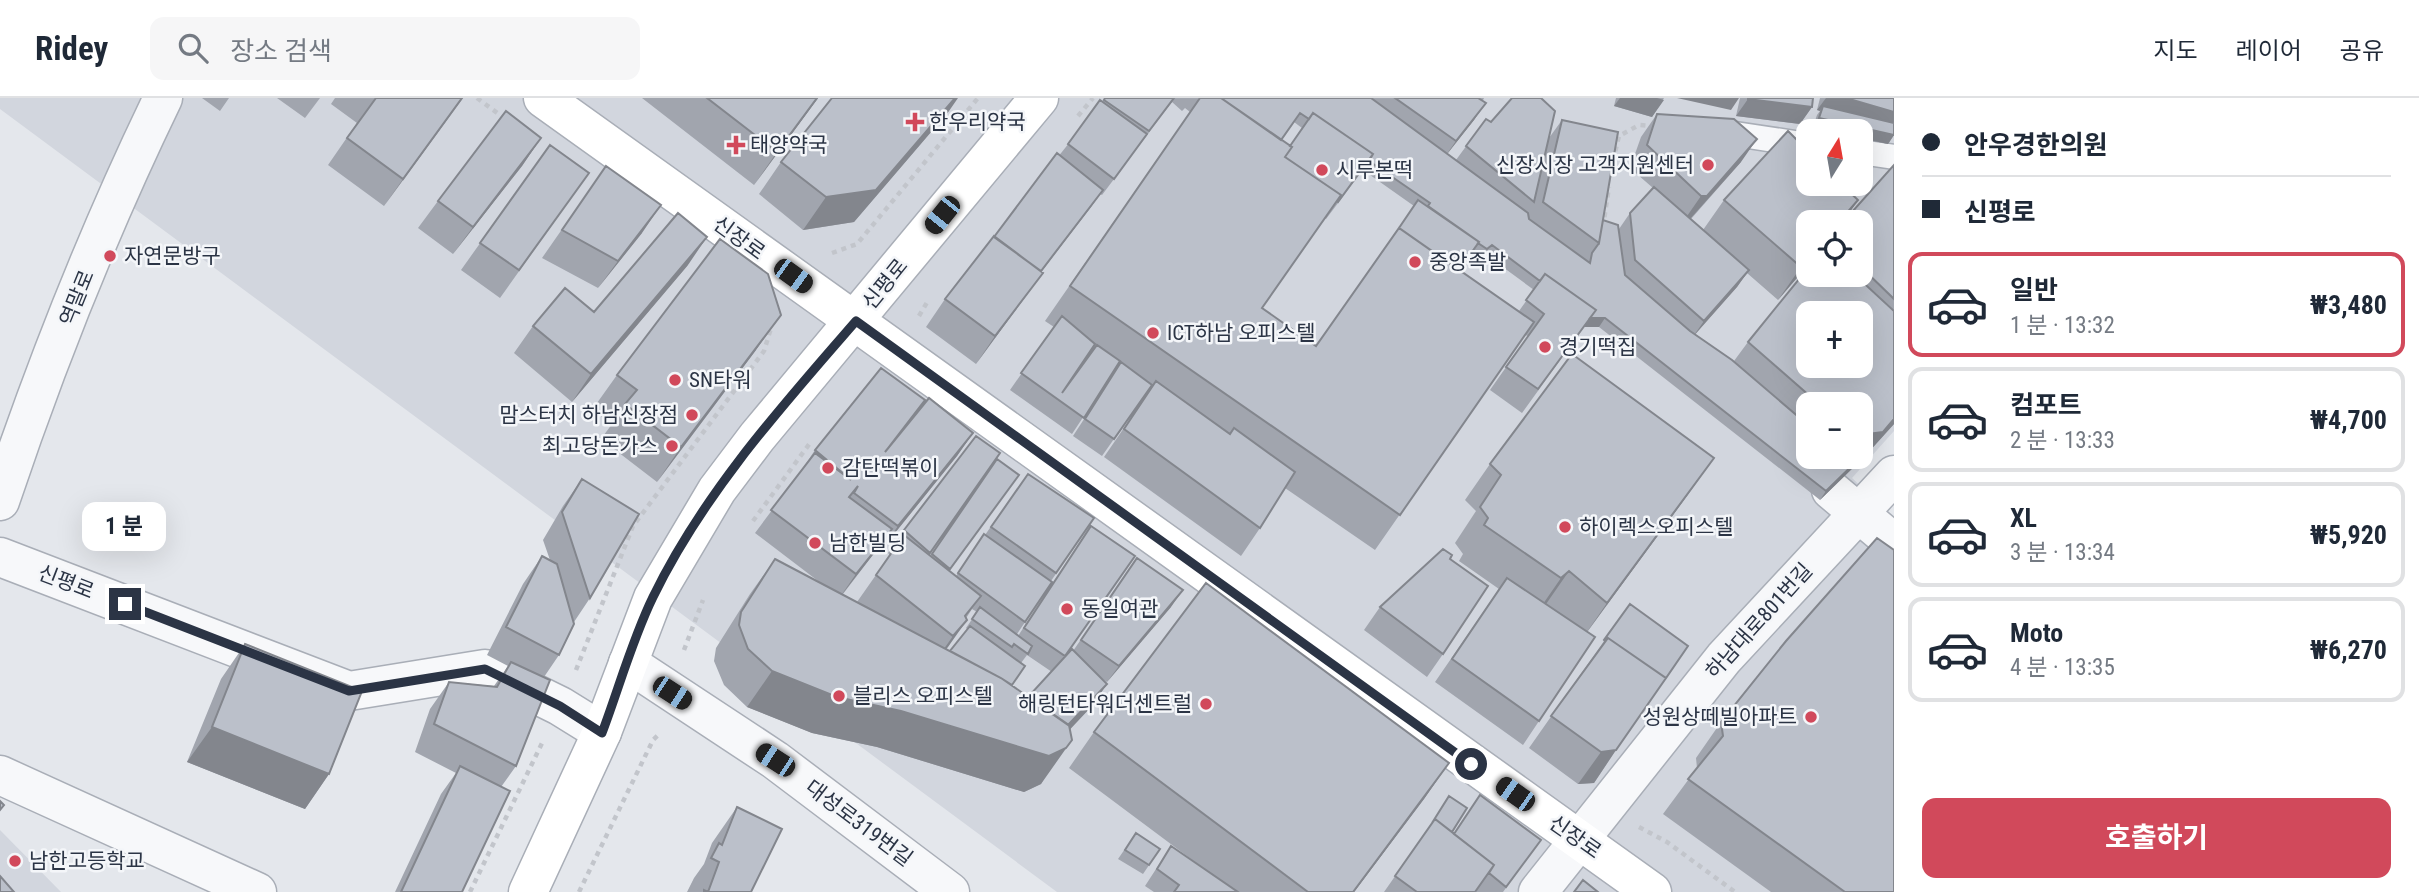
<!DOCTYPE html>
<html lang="ko">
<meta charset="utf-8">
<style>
body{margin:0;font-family:"Roboto Condensed","Noto Sans KR",sans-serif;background:#f6f6f7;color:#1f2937;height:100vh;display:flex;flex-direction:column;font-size:26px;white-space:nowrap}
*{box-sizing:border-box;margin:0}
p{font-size:23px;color:#747a83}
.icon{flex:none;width:38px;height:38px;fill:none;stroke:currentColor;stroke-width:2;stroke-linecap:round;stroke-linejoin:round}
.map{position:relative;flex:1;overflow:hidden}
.side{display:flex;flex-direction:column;background:#fff;width:525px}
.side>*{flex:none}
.top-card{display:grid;align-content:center;height:154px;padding:0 28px;background:#fff}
.needle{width:46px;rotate:11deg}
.controls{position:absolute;left:1796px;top:21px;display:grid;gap:14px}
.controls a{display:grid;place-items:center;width:77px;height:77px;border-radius:14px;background:#fff;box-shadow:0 7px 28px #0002;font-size:35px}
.end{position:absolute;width:32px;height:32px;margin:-16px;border:9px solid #2b3445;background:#fff;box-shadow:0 0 0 4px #fff}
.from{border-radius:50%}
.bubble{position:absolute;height:49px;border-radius:14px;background:#fff;box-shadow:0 7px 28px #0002;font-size:23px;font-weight:700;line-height:49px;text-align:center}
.car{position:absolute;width:21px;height:42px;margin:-21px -10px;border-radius:9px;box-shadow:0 0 5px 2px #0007;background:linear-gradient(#222 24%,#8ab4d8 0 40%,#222 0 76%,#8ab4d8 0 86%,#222 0)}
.top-card b{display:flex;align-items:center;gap:24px;height:66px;font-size:26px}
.top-card b+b{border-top:2px solid #e0e1e3}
.top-card i{width:18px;height:18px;background:#1f2937}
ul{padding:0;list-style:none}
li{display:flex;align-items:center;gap:21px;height:105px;margin:0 14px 10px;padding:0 14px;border:4px solid #e0e1e3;border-radius:14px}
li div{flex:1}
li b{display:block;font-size:26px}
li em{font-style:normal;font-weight:700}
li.current{border-color:#d1495b}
li>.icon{width:63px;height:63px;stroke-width:1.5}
.button{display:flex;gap:14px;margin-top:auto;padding:14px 28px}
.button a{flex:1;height:80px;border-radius:14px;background:#d1495b;color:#fff;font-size:28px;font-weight:700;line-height:80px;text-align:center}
header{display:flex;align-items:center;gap:42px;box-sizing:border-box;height:98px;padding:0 35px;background:#fff;border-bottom:2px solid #e0e1e3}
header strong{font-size:33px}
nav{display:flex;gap:38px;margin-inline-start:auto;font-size:24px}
.search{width:490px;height:63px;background:#f6f6f7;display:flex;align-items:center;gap:18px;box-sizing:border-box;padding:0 24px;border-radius:14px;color:#747a83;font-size:26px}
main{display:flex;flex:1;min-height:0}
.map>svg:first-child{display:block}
.built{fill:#d2d6de;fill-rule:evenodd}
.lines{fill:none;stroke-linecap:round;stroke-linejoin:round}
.lane-casing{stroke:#a9aeb7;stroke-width:27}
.street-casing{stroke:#a9aeb7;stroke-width:41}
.secondary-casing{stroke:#a9aeb7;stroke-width:41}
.path{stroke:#c2c5cb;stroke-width:4.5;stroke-dasharray:5 5;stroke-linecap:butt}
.lane{stroke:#f7f8fa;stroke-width:24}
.street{stroke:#f7f8fa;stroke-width:38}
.secondary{stroke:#fff;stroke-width:38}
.wall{fill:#a1a5ae;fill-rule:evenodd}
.shaded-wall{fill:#83868d}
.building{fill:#bbc0ca;stroke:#83868d;stroke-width:2;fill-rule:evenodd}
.route{stroke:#2b3445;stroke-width:9}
.poi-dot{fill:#d1495b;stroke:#f4f6f9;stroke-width:2.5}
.labels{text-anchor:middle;stroke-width:5;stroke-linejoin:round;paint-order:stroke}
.poi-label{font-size:21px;fill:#2b3445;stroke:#f4f6f9;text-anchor:start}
.street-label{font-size:21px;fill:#2b3445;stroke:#f4f6f9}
</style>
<header>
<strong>Ridey</strong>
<div class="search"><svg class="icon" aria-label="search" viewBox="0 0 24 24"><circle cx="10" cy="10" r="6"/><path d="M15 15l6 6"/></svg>장소 검색</div>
<nav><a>지도</a><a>레이어</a><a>공유</a></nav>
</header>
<main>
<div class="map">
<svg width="1894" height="794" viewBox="0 0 1894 794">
<rect width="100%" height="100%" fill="#e4e7ec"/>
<path class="built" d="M0 0H1894V333L1852 380 1894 419V794H1057L0 11ZM1808 33H1860V86H1808ZM1808 124H1860V177H1808ZM1808 215H1860V268H1808ZM1808 306H1860V359H1808Z
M0 732 61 794H0Z"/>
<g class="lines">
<defs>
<path id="lane" d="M1722 34 1808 47
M1860 54 1894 59"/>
<path id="street" d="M1831 392 1894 445
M0 403C46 266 100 130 163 0
M0 459 349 593 485 571 560 608 602 634
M628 565 775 662 950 794
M0 677 257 794
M1538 794 1724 560 1894 377"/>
<path id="secondary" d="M543 0 1652 794
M528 794 602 634 653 500 717 392 757 339 1039 0"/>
</defs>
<use href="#lane" class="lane-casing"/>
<use href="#street" class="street-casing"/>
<use href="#secondary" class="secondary-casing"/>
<path class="path" d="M477 0 504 20
M1078 18 1093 0
M1613 63 1619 38 1639 27 1652 28
M1603 129 1609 89
M832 155 857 146 978 0
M919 218 929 201
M753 423 810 345
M684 552 703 502
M576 572 633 428 764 253 772 227
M1639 729 1667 744 1735 794
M470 794 543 643
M579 794 653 642 660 635"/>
<use href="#lane" class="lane"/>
<use href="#street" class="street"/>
<use href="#secondary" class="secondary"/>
</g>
<path class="wall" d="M202 0H229L220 13Z
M277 0H320L305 20Z
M335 0H463L384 108 328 67 357 25 331 6Z
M642 0H818L754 87Z
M1105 0H1484L1474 22 1447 56 1456 62 1486 21 1491 24 1549 40 1562 22 1603 122 1619 131 1630 115 1653 90 1630 70 1641 39 1657 16 1741 64 1691 121 1703 132 1724 102H1858L1843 124H1808V167L1778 202 1747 175 1737 189 1695 236 1734 263 1748 244 1808 177H1860V124L1894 67V326L1866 357H1864L1860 363 1820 402 1599 229H1584L1522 315 1490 292 1528 238 1525 237 1375 452 1285 390 1260 430 1241 458 1104 359 1148 295 1147 294 1102 358 1073 338 1116 272 1115 271 1072 336 1010 292 1054 229 1045 223 1190 14 1185 10 1182 13 1172 4 1102 97 1100 96 1041 174 1023 202 976 266 926 229 945 201 994 139ZM1294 24 1302 30 1290 48 1281 42ZM1363 72 1414 108 1316 248 1262 210 1325 120 1326 121ZM1472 154 1481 160 1485 156 1534 192 1519 213 1459 172ZM1090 254 1091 255 1062 295ZM1808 306H1860V359H1808Z
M1616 0H1664L1652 19 1614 8Z
M1740 0H1813L1812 9 1800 26 1736 18Z
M1820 0H1894V37L1888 46 1860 40V33L1813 29 1817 17 1820 13 1817 12Z
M949 13 854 124 803 132 759 96 781 64Z
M541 40 522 68 453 156 418 130 438 103Z
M550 47 589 75 500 200 461 172Z
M606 68 642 135 598 190 542 160Z
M688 167 572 304 514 255 533 228 594 214Z
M756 252 657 384 601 341 612 326 592 312 617 277Z
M925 302 910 323 973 335 957 358 882 451 879 449 843 496 857 504 890 457 888 455 904 432 1000 355 929 456 930 458 997 361 1019 377 949 473 956 478 984 436 985 437 1028 376 1094 420 1051 483 1052 484 1017 536 1018 538 1091 428 1135 458 1061 564 1073 553 1137 460 1171 509 1107 584 1100 579 1107 586 1091 609 1070 631 1041 686 1024 694 877 649 812 635 747 609 724 587 714 563 716 550 750 496 775 461 822 486 755 435 799 376 815 352ZM972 511 977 514 966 530 968 532 950 553 946 551ZM1008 555 1021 565 1027 557 1052 574 1028 599 1012 587Z
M1490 366 1689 395 1587 534 1539 623 1523 647 1435 584 1499 491 1459 463 1463 456 1455 445 1476 413 1465 402Z
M582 381 590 500 574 524 559 557 544 579 516 668 501 689 462 794H395L441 696 456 675 415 654 430 611 449 584 494 588 508 568 487 557 523 486 542 458 550 462 543 442 563 408Z
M1630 506 1616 652 1594 685 1578 686 1529 650Z
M1380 509 1443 556 1427 579 1364 532Z
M245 546 329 676 305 711 187 664 221 581Z
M1721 624 1894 794H1771L1663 716 1697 670 1696 660Z
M1094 634 1449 665 1424 701 1354 794H1154L1145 788 1171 748 1211 776 1069 670Z
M737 709 751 794H687L694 780 704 766 712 745Z
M1426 734H1452L1453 736 1541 742 1503 794H1384Z
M1136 735 1160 751 1143 776 1118 761Z"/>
<path class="shaded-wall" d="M463 0 452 15 384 108 403 81Z
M817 0H818L754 87 777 54Z
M955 0H958L949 13 854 124 803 132 826 99Z
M1620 0H1657L1664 2 1652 19 1614 8Z
M1677 0H1739L1731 12Z
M1826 0H1846L1894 14V31L1823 8 1820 13 1817 12Z
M1748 1 1812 9 1800 26 1736 18Z
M1486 5 1474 22 1444 60 1456 43Z
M1819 20 1894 37 1888 46 1860 40V33H1831L1813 29Z
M541 40 522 68 453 156 473 129Z
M1757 41 1741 64 1690 121H1685L1701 98Z
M1103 92 1091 109 1024 196 1036 179Z
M1858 102 1843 124H1839Z
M661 107 642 135 598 190 618 163Z
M707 139 688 167 572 304 591 276Z
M1808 161V167L1778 202 1801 169Z
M1749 172 1737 189 1692 240 1704 223Z
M1043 175 1023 202 976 266 995 238Z
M781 217 756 252 657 384 681 349Z
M1590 220H1605L1599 229H1584Z
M1894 321V326L1866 357H1864L1860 363 1820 402 1826 393 1860 358V337Z
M973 335 957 358 882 451 898 428Z
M1714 360 1689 395 1582 541 1607 505Z
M892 431 875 454 840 499 856 476Z
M1569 473 1544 509 1536 516 1561 480Z
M1183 492 1171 509 1107 584 1119 568Z
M967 522 948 549 934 565 953 538Z
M772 573 1061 634 1107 586 1091 609 1046 657 1072 642 1041 686 1024 694 877 649 812 635 747 609Z
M212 629 329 676 305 711 187 664Z
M1616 652 1594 685 1578 686 1601 654Z
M1449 665 1424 701 1354 794H1353Z"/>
<path class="building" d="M376 0H462L403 81 347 40Z
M707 0H817L777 54Z
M832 0H955L876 92 826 99 781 64Z
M1105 0H1174L1149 33 1104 2Z
M1200 0H1221L1292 49 1285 59 1341 97 1262 210 1316 248 1399 130 1534 224 1400 417 1070 188Z
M1221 0H1371L1528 115 1529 121 1590 165 1592 155 1599 145 1603 122 1618 127 1625 177 1690 233 1732 262 1808 327V359H1860V355L1866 354 1826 393 1605 220H1590L1596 212 1545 176 1540 183 1492 147 1487 151 1478 145 1479 144 1428 108 1430 105 1369 63 1373 56 1313 15 1309 21 1300 15 1281 42Z
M1395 0H1478L1486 5 1456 43Z
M1512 0H1541L1555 13 1534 104 1466 48 1486 21 1491 24Z
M1748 0H1813L1812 9 1748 1Z
M1846 0H1894V14Z
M1100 2 1147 36 1114 81 1068 46Z
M1823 8 1894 25V37L1819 20Z
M506 13 541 40 473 129 438 103Z
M1313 15 1373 56 1338 104 1337 103 1341 97 1285 59 1292 49 1290 48Z
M1657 16 1734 21 1757 41 1707 98H1701L1647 47Z
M1562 22 1618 34 1599 145 1543 104Z
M1788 33 1808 53V86H1841L1858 102 1839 124H1808V161L1801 169 1724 102Z
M550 47 589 75 519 172 480 145Z
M1057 55 1103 92 1041 173 994 139Z
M1894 67V201L1860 168V124H1843Z
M606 68 661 107 618 163 562 132Z
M1654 89 1749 172 1704 223 1635 162 1630 115Z
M1418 102 1479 144 1459 172 1399 130Z
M678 115 707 139 591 276 533 228 565 190 594 214Z
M994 138 1043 175 995 238 945 201Z
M720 141 768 176 781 217 681 349 625 306 637 292 617 277Z
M1808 170V177H1855L1894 213V321L1883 334 1860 337V306H1819L1748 244ZM1808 215H1860V268H1808Z
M1545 176 1596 212 1538 291 1506 269 1544 216 1526 202Z
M1062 218 1095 246 1062 295 1097 247 1120 263 1084 320 1021 275Z
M1572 256 1714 360 1607 505 1569 473 1561 480 1484 427 1488 420 1480 409 1501 377 1490 366Z
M1121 264 1152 287 1114 341 1085 321Z
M881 270 925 302 885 354 929 300 973 335 898 428 854 395 858 388 849 399 892 431 856 476 771 412 815 355 851 382 815 352Z
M1156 283 1230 336 1234 330 1295 374 1260 430 1124 331Z
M976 338 1000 355 930 455 904 432Z
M997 361 1019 377 950 471 932 456Z
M1028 376 1094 420 1056 475 991 429Z
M582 381 639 416 590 500 562 414Z
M1091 428 1135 458 1065 558 1024 530Z
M984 436 1052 484 1025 524 958 475Z
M904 437 981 498 965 518 967 522 953 538 876 477Z
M1877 440 1894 452V794H1845L1688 681 1723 638 1721 624 1786 543Z
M1443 451 1452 457 1450 461 1488 488 1443 556 1380 509Z
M542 458 557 466 574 526 559 557 506 529Z
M1137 460 1183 492 1119 568 1081 542Z
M775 461 1001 580 1069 627 1072 642 1066 650 1049 658 901 613 837 599 772 573 748 551 739 527 741 514Z
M1507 480 1595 539 1539 623 1452 561Z
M1206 485 1449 665 1353 794H1308L1094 634Z
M1630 506 1688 548 1666 580 1608 540 1605 543 1604 542Z
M980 509 1032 548 1028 556 1014 546 1012 549 972 521Z
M970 528 1025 568 1012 587 1001 580 950 553Z
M1608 540 1666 580 1616 652 1601 654 1551 618Z
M245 546 362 593 329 676 212 629Z
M1072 551 1107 586 1068 627 1028 599Z
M511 564 550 582 516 668 434 626 449 584 497 589Z
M460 668 510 693 462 794H401Z
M1480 697 1541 742 1506 789 1489 775 1494 767 1454 736Z
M1449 698 1467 710 1452 734 1435 721 1432 725Z
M0 703 4 707 0 712Z
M737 709 782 731 751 794H704V792L708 794 719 764 711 760 719 745 722 747Z
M1435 721 1494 767 1475 794H1417L1395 778Z
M1136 735 1160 751 1149 767 1125 752Z
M1171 748 1238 794H1174L1179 787 1157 771Z
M0 778 14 794H0Z
M1583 782 1598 794H1574Z"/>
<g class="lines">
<path class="route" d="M125 506 349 593 485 571 560 608 602 635C619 590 632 542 653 499 703 396 781 309 856 223L1471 666"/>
</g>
<g class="poi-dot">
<path d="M911.5 13.5h7v7h7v7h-7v7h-7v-7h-7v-7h7z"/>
<path d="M732.5 36.5h7v7h7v7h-7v7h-7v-7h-7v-7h7z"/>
<circle cx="1708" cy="67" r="7"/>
<circle cx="1322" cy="72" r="7"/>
<circle cx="110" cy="158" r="7"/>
<circle cx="1415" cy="164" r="7"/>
<circle cx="1153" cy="235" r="7"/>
<circle cx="1545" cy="249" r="7"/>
<circle cx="675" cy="282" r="7"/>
<circle cx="692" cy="317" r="7"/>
<circle cx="672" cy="348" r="7"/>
<circle cx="828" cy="370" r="7"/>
<circle cx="1565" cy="429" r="7"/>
<circle cx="815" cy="445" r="7"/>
<circle cx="1067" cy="511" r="7"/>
<circle cx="839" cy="598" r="7"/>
<circle cx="1206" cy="606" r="7"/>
<circle cx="1811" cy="619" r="7"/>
<circle cx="15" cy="763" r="7"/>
</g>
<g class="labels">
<g class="poi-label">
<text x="929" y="31">한우리약국</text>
<text x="750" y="54">태양약국</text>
<text x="1694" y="74" text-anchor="end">신장시장 고객지원센터</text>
<text x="1336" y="79">시루본떡</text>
<text x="124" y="165">자연문방구</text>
<text x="1429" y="171">중앙족발</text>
<text x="1167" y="242">ICT하남 오피스텔</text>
<text x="1559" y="256">경기떡집</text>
<text x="689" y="289">SN타워</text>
<text x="678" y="324" text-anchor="end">맘스터치 하남신장점</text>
<text x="658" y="355" text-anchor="end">최고당돈가스</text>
<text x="842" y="377">감탄떡볶이</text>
<text x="1579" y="436">하이렉스오피스텔</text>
<text x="829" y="452">남한빌딩</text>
<text x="1081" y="518">동일여관</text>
<text x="853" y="605">블리스 오피스텔</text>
<text x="1192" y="613" text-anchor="end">해링턴타워더센트럴</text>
<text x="1797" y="626" text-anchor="end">성원상떼빌아파트</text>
<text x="29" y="770">남한고등학교</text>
</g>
<g class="street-label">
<text transform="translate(739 140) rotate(36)" y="7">신장로</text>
<text transform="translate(885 186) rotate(-51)" y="7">신평로</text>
<text transform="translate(77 200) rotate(-68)" y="7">역말로</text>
<text transform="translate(66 484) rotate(21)" y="7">신평로</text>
<text transform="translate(1759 523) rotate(-48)" y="7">하남대로801번길</text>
<text transform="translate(859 725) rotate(37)" y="7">대성로319번길</text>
<text transform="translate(1575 739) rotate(35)" y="7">신장로</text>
</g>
</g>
</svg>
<div class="controls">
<a><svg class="needle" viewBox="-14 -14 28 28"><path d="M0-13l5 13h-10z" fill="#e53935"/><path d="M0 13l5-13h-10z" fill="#747a83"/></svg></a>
<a><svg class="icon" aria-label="locate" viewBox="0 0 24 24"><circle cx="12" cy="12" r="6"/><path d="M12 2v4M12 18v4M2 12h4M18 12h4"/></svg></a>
<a>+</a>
<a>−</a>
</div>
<i class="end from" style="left:1471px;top:666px"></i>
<i class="end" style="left:125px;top:506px"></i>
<div class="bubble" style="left:82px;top:404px;width:84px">1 분</div>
<i class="car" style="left:942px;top:117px;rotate:219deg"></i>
<i class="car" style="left:793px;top:178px;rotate:126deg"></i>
<i class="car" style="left:672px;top:595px;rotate:123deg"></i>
<i class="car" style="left:775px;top:662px;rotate:303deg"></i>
<i class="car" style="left:1515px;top:696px;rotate:305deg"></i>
</div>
<section class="side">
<div class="top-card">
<b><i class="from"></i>안우경한의원</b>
<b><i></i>신평로</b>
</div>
<ul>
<li class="current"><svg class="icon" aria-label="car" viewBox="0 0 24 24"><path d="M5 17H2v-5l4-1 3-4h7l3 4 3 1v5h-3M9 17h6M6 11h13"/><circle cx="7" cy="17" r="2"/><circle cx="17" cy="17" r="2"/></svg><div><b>일반</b><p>1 분 · 13:32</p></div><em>₩3,480</em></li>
<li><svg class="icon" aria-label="car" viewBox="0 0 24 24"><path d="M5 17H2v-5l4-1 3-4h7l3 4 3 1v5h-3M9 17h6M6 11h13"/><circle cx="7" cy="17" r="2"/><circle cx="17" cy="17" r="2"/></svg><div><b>컴포트</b><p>2 분 · 13:33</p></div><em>₩4,700</em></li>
<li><svg class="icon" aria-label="car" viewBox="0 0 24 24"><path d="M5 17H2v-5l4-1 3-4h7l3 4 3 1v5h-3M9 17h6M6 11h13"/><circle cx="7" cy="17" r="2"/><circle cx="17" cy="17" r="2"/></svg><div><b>XL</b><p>3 분 · 13:34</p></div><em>₩5,920</em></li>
<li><svg class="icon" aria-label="car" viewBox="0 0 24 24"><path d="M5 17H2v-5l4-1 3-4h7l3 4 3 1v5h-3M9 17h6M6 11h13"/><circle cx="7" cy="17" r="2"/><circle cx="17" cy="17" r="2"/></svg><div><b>Moto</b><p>4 분 · 13:35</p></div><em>₩6,270</em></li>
</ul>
<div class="button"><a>호출하기</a></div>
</section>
</main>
